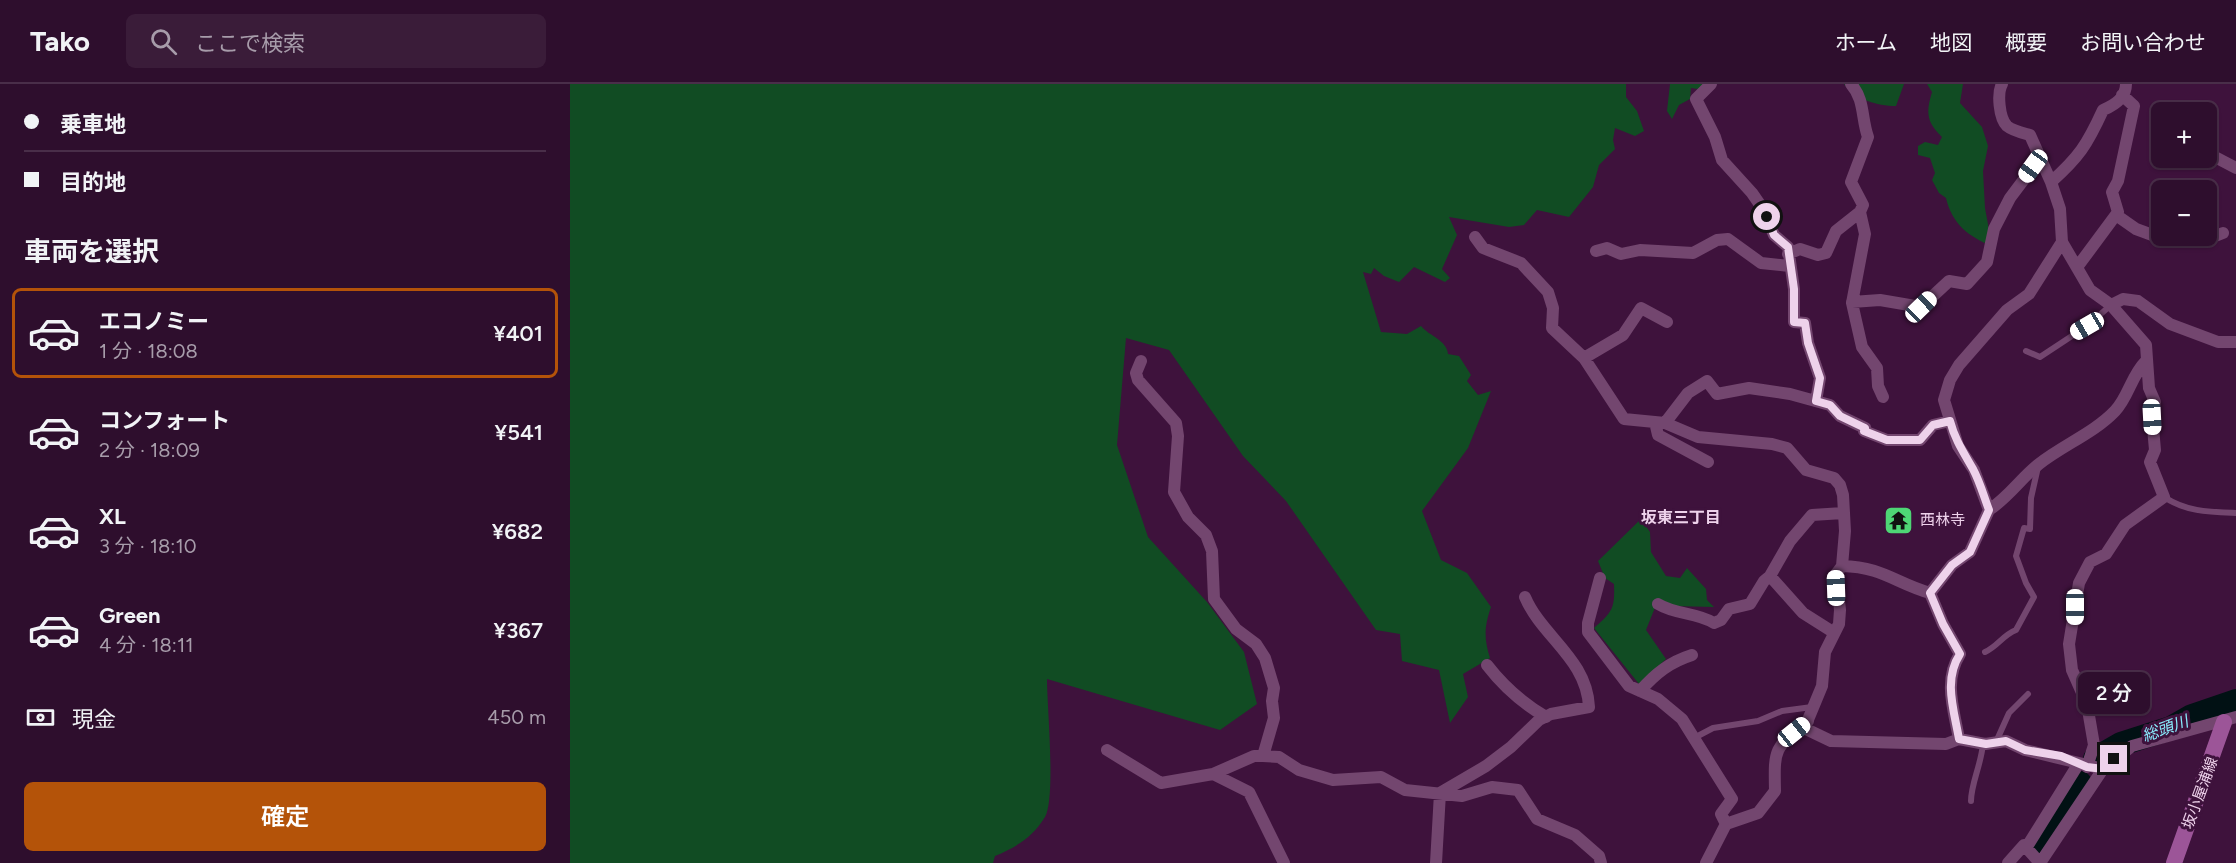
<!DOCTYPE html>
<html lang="ja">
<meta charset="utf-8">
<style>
body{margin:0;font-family:Figtree,"Noto Sans JP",sans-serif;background:#3a1c39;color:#f1f3f6;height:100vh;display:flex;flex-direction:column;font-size:22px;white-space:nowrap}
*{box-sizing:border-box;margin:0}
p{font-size:20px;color:#a79caa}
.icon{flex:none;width:33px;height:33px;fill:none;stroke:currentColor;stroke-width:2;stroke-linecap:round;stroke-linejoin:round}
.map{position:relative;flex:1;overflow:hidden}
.details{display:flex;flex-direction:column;background:#2e0e2d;width:570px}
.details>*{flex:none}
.guide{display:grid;align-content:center;height:132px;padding:0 24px;background:#2e0e2d}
.tools{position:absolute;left:1581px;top:18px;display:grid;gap:12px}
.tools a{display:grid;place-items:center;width:66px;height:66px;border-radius:9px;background:#2e0e2d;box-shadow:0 2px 4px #0004,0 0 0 2px #492e49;font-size:30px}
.end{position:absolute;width:27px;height:27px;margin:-14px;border:8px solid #eed2eb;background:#111;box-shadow:0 0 0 3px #111}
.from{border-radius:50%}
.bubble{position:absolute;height:42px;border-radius:9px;background:#2e0e2d;box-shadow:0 2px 4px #0004,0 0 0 2px #492e49;font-size:20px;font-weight:600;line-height:42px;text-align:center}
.car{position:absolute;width:18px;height:36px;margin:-18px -9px;border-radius:8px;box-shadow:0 0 4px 2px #0007;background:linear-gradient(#fff 24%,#345 0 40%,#fff 0 76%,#345 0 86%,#fff 0)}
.guide b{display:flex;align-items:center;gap:21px;height:57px;font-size:22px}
.guide b+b{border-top:2px solid #492e49}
.guide i{width:15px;height:15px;background:#f1f3f6}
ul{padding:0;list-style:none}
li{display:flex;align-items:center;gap:18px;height:90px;margin:0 12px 9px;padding:0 12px;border:3px solid transparent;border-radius:9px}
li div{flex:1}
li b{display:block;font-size:22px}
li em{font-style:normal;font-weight:600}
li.active{border-color:#b45309}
li>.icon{width:54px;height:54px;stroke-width:1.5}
h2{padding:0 24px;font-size:27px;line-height:72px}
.pay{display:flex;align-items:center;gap:15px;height:66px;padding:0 24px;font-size:22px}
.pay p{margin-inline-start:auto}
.action{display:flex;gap:12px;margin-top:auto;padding:12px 24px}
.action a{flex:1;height:69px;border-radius:9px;background:#b45309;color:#fff;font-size:24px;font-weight:600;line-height:69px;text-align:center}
header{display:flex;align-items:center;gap:36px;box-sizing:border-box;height:84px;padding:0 30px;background:#2e0e2d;border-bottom:2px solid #492e49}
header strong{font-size:28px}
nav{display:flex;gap:33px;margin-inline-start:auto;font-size:21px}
.search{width:420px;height:54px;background:#3a1c39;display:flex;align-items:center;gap:15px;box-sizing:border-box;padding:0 21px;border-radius:9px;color:#a79caa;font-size:22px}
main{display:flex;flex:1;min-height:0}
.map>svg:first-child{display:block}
.green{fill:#114c23}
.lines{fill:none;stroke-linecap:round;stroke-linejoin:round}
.river{stroke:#011114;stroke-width:24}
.lane{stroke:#73466f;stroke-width:6}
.street{stroke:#73466f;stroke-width:12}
.secondary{stroke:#9c5598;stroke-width:16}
.route{stroke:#eed2eb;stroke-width:8}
.labels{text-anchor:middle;stroke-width:6;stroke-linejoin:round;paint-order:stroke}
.poi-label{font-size:15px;fill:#eed2eb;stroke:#3e123c;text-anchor:start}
.street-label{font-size:15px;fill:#eed2eb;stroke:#3e123c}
.neighbourhood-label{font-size:16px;font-weight:bold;fill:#eed2eb;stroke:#3e123c}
.water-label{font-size:16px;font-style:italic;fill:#89ecfd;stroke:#3e123c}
</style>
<header>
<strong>Tako</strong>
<div class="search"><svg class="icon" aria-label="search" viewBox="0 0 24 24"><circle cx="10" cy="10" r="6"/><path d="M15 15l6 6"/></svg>ここで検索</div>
<nav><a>ホーム</a><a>地図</a><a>概要</a><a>お問い合わせ</a></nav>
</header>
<main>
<section class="details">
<div class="guide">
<b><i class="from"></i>乗車地</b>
<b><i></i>目的地</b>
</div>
<h2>車両を選択</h2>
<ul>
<li class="active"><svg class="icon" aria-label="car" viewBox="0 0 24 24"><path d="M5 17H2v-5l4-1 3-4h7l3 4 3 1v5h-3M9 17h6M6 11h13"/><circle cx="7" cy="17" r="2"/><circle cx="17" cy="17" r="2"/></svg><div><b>エコノミー</b><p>1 分 · 18:08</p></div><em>¥401</em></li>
<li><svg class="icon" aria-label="car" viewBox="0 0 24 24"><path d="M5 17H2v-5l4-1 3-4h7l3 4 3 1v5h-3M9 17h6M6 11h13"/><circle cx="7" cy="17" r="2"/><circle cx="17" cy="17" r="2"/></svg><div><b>コンフォート</b><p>2 分 · 18:09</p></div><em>¥541</em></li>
<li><svg class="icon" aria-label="car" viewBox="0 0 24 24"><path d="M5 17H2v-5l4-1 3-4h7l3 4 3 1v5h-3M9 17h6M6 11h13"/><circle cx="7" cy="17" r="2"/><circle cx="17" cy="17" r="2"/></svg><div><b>XL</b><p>3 分 · 18:10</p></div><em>¥682</em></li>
<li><svg class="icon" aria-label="car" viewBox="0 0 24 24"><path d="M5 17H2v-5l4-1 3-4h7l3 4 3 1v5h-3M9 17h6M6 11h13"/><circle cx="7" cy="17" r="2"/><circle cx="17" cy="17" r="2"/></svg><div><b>Green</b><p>4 分 · 18:11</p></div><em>¥367</em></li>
</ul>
<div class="pay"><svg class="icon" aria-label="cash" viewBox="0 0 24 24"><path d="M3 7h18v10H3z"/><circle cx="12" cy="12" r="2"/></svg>現金<p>450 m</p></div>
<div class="action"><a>確定</a></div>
</section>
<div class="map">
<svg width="1666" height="779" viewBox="0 0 1666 779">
<rect width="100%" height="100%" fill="#3e123c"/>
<path class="green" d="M0 0H1056V13L1067 27 1074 47 1065 52 1045 44 1043 56 1045 65 1029 81 1023 103 999 133 967 126 954 141 939 143 879 133 887 151 872 185 880 194 875 198 844 183 829 198 814 192 804 184 801 190 793 188 811 248 837 250 851 242C859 252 877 256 878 270L889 272 901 291 897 297 908 311 921 307 898 364 852 427 871 476 897 489 921 523C914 543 914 555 920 574L893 590 898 613 880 639 869 586 832 577 830 550 806 546 716 417 673 372 599 266 556 254 547 361 578 453 637 518 674 568 687 620 650 646 477 595C477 622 486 714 475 733 462 754 446 763 425 772L423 779H0Z
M1100 0H1143L1128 5 1121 4 1120 15 1109 21 1102 35 1097 27Z
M1274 0H1334L1326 22C1307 22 1285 15 1274 0Z
M1357 0H1393L1390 19 1412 43 1418 62 1413 87 1415 124 1422 162C1399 153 1382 140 1376 114L1369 109 1362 96 1365 89 1360 74 1348 71V62L1355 58 1368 61 1372 53C1356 38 1356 28 1362 8Z
M1071 435 1080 448 1081 468 1096 492 1110 494 1117 484 1136 505 1137 516 1144 523 1103 522 1088 516 1076 546 1096 575 1069 600 1024 544C1042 528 1045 525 1044 500L1035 494 1028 477Z"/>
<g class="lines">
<path class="river" d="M1525 675 1551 660 1601 644 1622 632 1666 617
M1467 764 1510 699"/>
<path class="lane" d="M1456 267 1470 273 1517 242 1541 221
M1594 413C1617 428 1639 428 1666 429
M1415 568C1428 562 1433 551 1446 546L1464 513 1456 499 1446 472 1454 444 1460 445 1461 414 1468 383
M1124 654 1143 644 1188 637 1212 627 1242 623
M1426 658 1439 629 1458 610
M1401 717C1401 700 1411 681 1413 660"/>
<path class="street" d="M1141 0 1126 15 1145 53 1152 76 1182 109 1193 125 1204 151 1218 163 1224 205V238L1235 239 1238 259 1250 294 1246 317
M1281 0C1295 16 1291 33 1298 53L1281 98 1293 121 1290 128 1295 150 1282 219 1292 263 1307 284 1308 302 1313 313
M1432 0C1427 9 1429 34 1437 42 1443 47 1453 49 1460 51L1481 98
M1645 73 1666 84
M1546 131 1566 145 1585 152 1635 156 1653 149
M905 153 913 164 951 179 978 208 983 224 982 244 1014 274 1054 335 1095 339 1128 353 1202 360 1217 364 1236 386 1264 394 1270 401 1273 411 1275 447 1272 482 1266 490 1270 526 1269 540 1255 568 1252 602 1235 643 1238 646 1261 657 1376 660 1389 655 1415 660 1436 657 1455 666 1509 679
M1492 158 1459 210 1437 226 1389 281 1380 296 1374 316 1388 362 1404 386 1419 426C1439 413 1451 394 1469 380 1493 361 1524 349 1545 327 1559 312 1561 292 1576 277
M1026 167 1037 164 1051 170 1070 166 1123 169 1147 156 1158 155 1191 179 1219 182
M1218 170 1230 165 1248 171 1256 169 1266 147 1290 128
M1508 182 1548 128 1542 108 1548 97 1564 22 1552 11
M1282 218 1310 216 1351 223 1379 197 1397 200 1417 178 1424 145 1440 114 1470 74
M1541 221 1553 215 1568 217 1600 240 1648 258H1666
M1014 274 1053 251 1071 224 1097 238
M571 277 566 289 568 296 606 339 608 352 604 408 618 433 636 451 642 467 644 515 666 545 686 560 695 574 704 604 702 617 704 634 693 672
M1085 338 1088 351 1138 378
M1095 339 1118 309 1137 297 1147 310 1179 304 1220 310 1260 321 1270 332 1295 344 1294 347 1317 356H1350L1363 341 1380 337
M1272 482C1313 483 1325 499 1360 509
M1200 492 1220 457 1242 431 1273 429
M1030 494 1018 539V548L1059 602 1088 615 1112 635 1162 715 1151 730 1156 740
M1088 520C1106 531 1126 528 1144 539L1151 536 1159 525 1180 520 1194 497 1200 492 1233 529 1263 548
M917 581C934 603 952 619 976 633
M1070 607C1086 589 1100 578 1122 571
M1389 655C1384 626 1373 597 1390 570L1373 540 1360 509 1382 481 1400 468 1419 426
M537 666 591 699 643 690 684 672H693L709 673 729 686 763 696 811 693 835 706 892 712 922 703 948 706 967 735 1005 751 1029 772 1031 779
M1517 683 1524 661 1517 620 1502 586 1499 560 1509 499 1520 478 1536 470 1555 441 1594 413 1580 378 1585 366 1582 333 1585 318 1579 304 1576 261 1541 221 1520 206 1492 158 1490 125 1481 98C1509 73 1517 61 1533 26 1545 21 1556 14 1556 0
M643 690 679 708 714 779
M870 709 916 682 941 663 969 636 981 630 1019 623C1017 575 972 553 955 513
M1454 761 1470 779 1533 685
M866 779 870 709
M1136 779 1156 740 1188 729 1205 707C1204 664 1204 664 1238 637
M1438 779 1454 761H1458L1509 679 1533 685 1562 662 1666 633"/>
<path class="secondary" d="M1604 779 1654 638"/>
</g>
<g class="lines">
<path class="route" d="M1197 133 1204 151 1218 163 1224 205V238L1235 239 1238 259 1250 294 1246 317 1260 321 1270 332 1295 344 1294 347 1317 356H1350L1363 341 1380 337C1385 356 1394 369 1403 385 1410 398 1414 413 1419 426L1400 468 1382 481 1360 509 1373 540 1390 570C1373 596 1384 626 1389 655L1416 660 1436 657 1455 666 1491 672 1517 683 1533 685 1544 675"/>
</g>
<defs>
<symbol id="temple-square" viewBox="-11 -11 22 22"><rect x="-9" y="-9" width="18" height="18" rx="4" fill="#4ed675" stroke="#3e123c"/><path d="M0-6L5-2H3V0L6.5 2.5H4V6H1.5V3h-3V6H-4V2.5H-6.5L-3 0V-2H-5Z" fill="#111"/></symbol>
</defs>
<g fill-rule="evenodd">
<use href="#temple-square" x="1312" y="420" width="33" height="33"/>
</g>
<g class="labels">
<g class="poi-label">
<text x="1350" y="441">西林寺</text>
</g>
<g class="street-label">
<text transform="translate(1630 709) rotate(-70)" y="5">坂小屋浦線</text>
</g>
<g class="neighbourhood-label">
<text x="1111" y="439">坂東三丁目</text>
</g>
<g class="water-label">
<text transform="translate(1595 644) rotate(-20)" y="6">総頭川</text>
</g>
</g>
</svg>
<div class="tools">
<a>+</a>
<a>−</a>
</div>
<i class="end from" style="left:1197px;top:133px"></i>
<i class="end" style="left:1544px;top:675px"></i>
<div class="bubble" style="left:1508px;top:588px;width:72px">2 分</div>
<i class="car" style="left:1463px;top:82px;rotate:216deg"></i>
<i class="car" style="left:1351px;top:223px;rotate:46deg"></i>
<i class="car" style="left:1517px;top:242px;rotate:240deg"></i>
<i class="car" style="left:1582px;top:333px;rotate:177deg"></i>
<i class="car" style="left:1266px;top:504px;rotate:358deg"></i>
<i class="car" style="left:1505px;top:523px;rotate:180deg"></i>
<i class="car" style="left:1224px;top:648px;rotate:51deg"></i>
</div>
</main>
